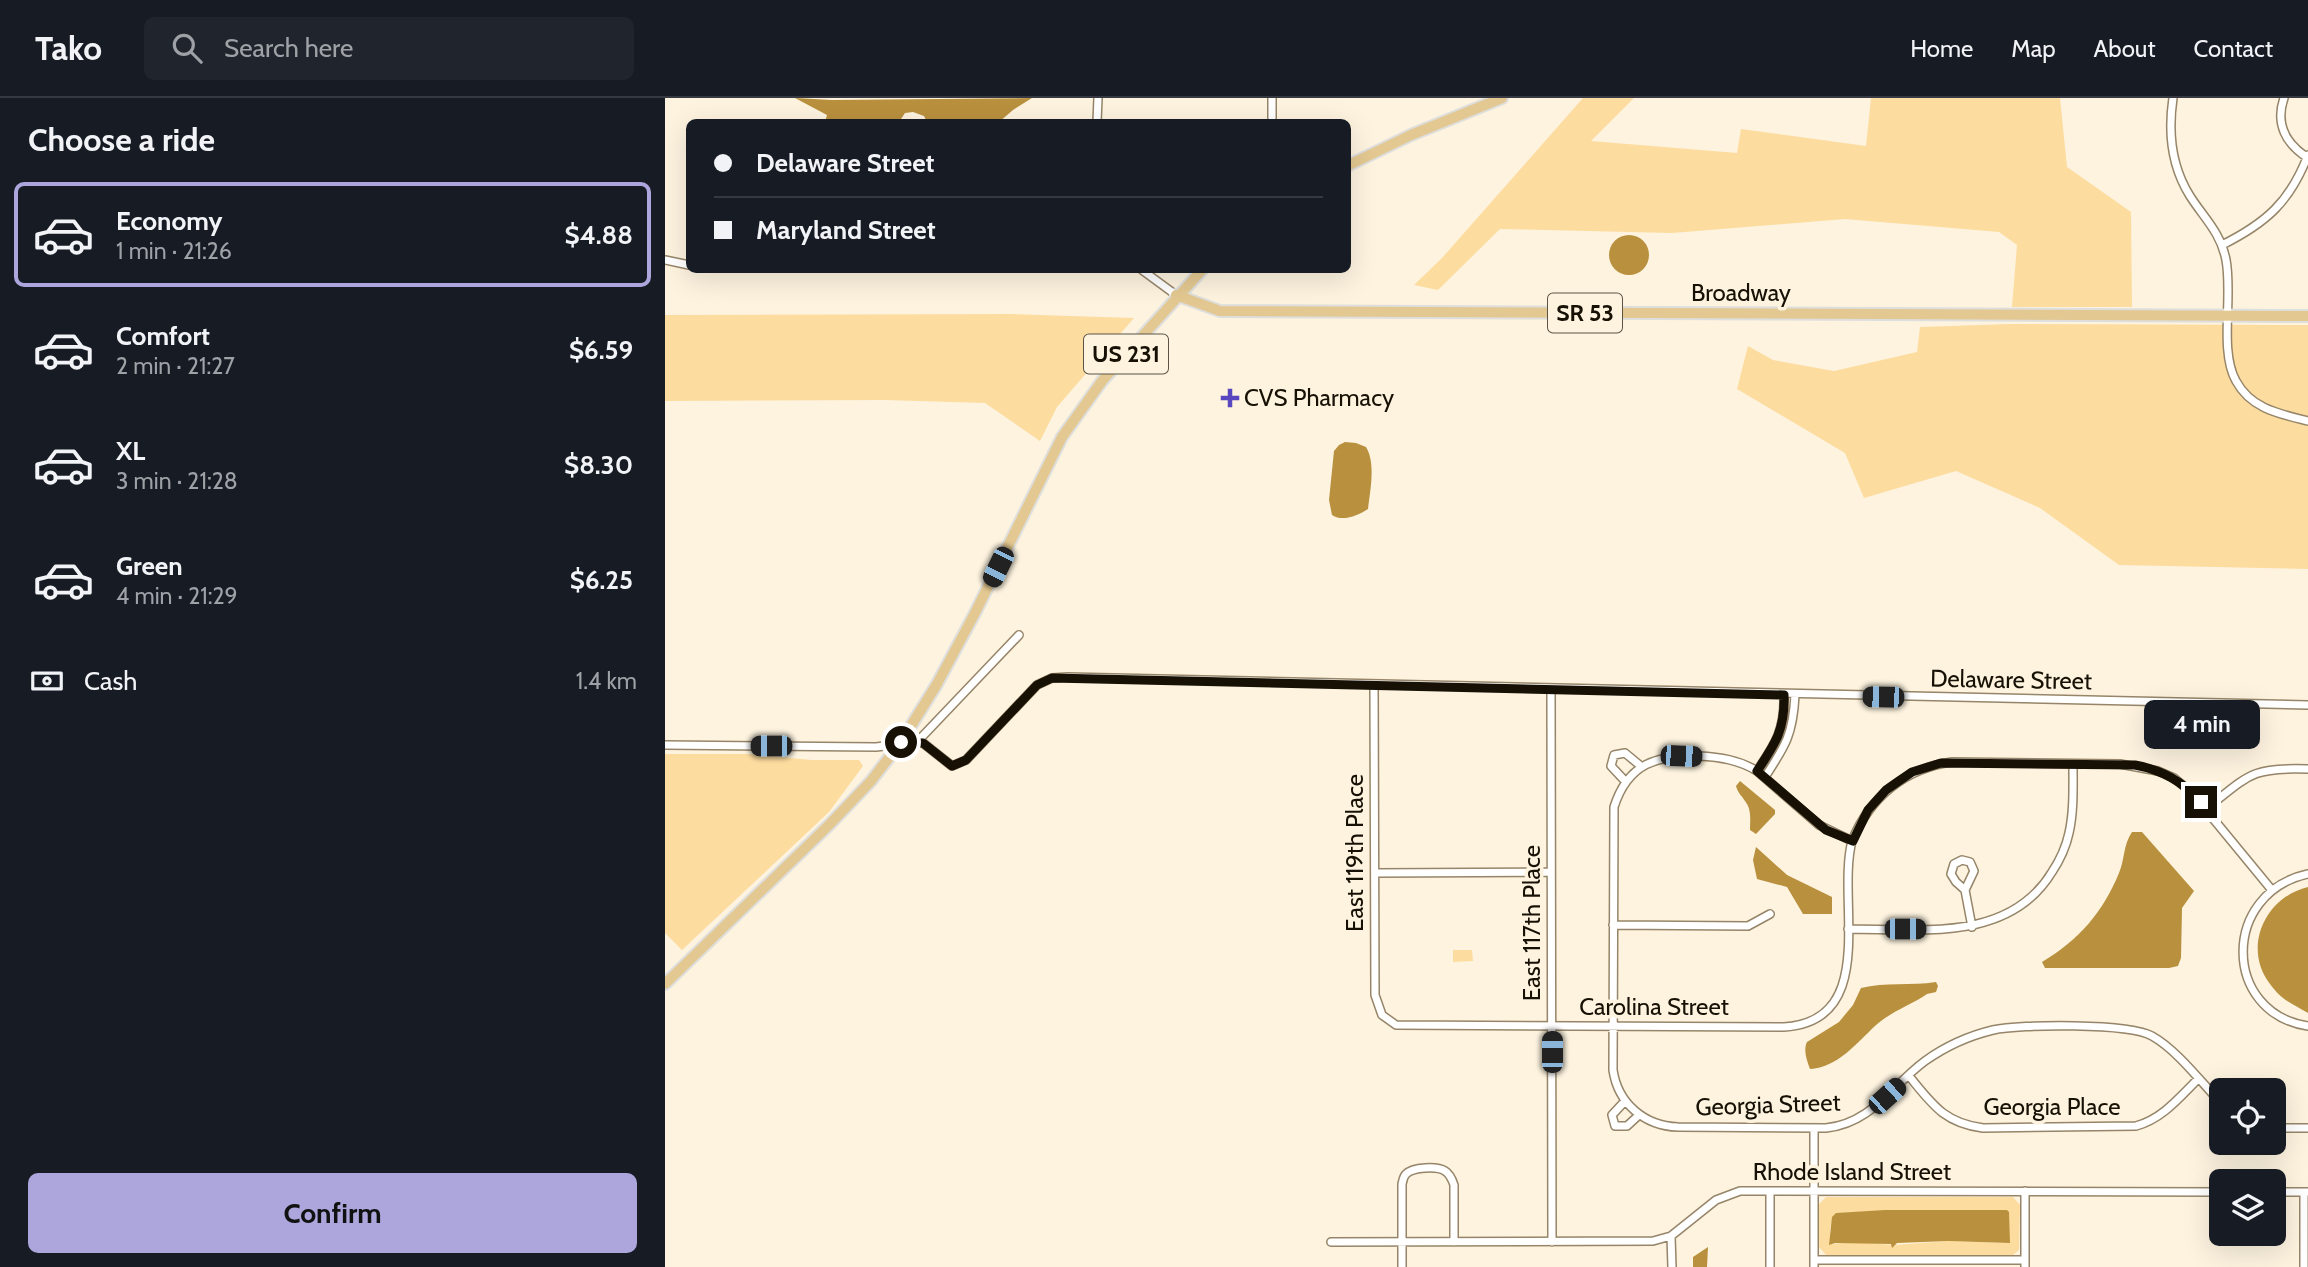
<!DOCTYPE html>
<meta charset="utf-8">
<style>
body{margin:0;font-family:Cabin,sans-serif;background:#20242c;color:#f1f3f6;height:100vh;display:flex;flex-direction:column;font-size:26px;white-space:nowrap}
*{box-sizing:border-box;margin:0}
p{font-size:23px;color:#9ea1a6}
.icon{flex:none;width:38px;height:38px;fill:none;stroke:currentColor;stroke-width:2;stroke-linecap:round;stroke-linejoin:round}
.map{position:relative;flex:1;overflow:hidden}
.details{display:flex;flex-direction:column;background:#171b24;width:665px}
.details>*{flex:none}
.banner{position:absolute;left:21px;top:21px;width:665px;height:154px;border-radius:10px;box-shadow:0 7px 28px #0002;display:grid;align-content:center;height:154px;padding:0 28px;background:#171b24}
.buttons{position:absolute;left:1544px;top:980px;display:grid;gap:14px}
.buttons a{display:grid;place-items:center;width:77px;height:77px;border-radius:10px;background:#171b24;box-shadow:0 7px 28px #0002;font-size:35px}
.end{position:absolute;width:32px;height:32px;margin:-16px;border:9px solid #161005;background:#fff;box-shadow:0 0 0 4px #fff}
.from{border-radius:50%}
.bubble{position:absolute;height:49px;border-radius:10px;background:#171b24;box-shadow:0 7px 28px #0002;font-size:23px;font-weight:800;line-height:49px;text-align:center}
.car{position:absolute;width:21px;height:42px;margin:-21px -10px;border-radius:9px;box-shadow:0 0 5px 2px #0007;background:linear-gradient(#222 24%,#8ab4d8 0 40%,#222 0 76%,#8ab4d8 0 86%,#222 0)}
.banner b{display:flex;align-items:center;gap:24px;height:66px;font-size:26px}
.banner b+b{border-top:2px solid #363941}
.banner i{width:18px;height:18px;background:#f1f3f6}
ul{padding:0;list-style:none}
li{display:flex;align-items:center;gap:21px;height:105px;margin:0 14px 10px;padding:0 14px;border:4px solid transparent;border-radius:10px}
li div{flex:1}
li b{display:block;font-size:26px}
li em{font-style:normal;font-weight:800}
li.selected{border-color:#ada6dd}
li>.icon{width:63px;height:63px;stroke-width:1.5}
h2{padding:0 28px;font-size:32px;line-height:84px}
.pay{display:flex;align-items:center;gap:18px;height:77px;padding:0 28px;font-size:26px}
.pay p{margin-inline-start:auto}
.cta{display:flex;gap:14px;margin-top:auto;padding:14px 28px}
.cta a{flex:1;height:80px;border-radius:10px;background:#ada6dd;color:#111;font-size:28px;font-weight:800;line-height:80px;text-align:center}
header{display:flex;align-items:center;gap:42px;box-sizing:border-box;height:98px;padding:0 35px;background:#171b24;border-bottom:2px solid #363941}
header strong{font-size:33px}
nav{display:flex;gap:38px;margin-inline-start:auto;font-size:24px}
.search{width:490px;height:63px;background:#20242c;display:flex;align-items:center;gap:18px;box-sizing:border-box;padding:0 24px;border-radius:10px;color:#9ea1a6;font-size:26px}
main{display:flex;flex:1;min-height:0}
.map>svg:first-child{display:block}
.green{fill:#fddc9f;fill-rule:evenodd}
.water{fill:#b9903d}
.lines{fill:none;stroke-linecap:round;stroke-linejoin:round}
.minor-casing{stroke:#968568;stroke-width:10}
.primary-casing{stroke:#dededc;stroke-width:14}
.minor{stroke:#fff;stroke-width:7}
.primary{stroke:#e3c891;stroke-width:10}
.route{stroke:#161005;stroke-width:9}
.poi-dot{fill:#5947bf;stroke:#fdf3df;stroke-width:2.5}
.labels{text-anchor:middle;stroke-width:7;stroke-linejoin:round;paint-order:stroke}
.shield{fill:#fdf3df;stroke:#5b5446;stroke-width:2}
.shield-label{font-size:23px;font-weight:bold;fill:#161005}
.street-label{font-size:24px;fill:#161005;stroke:#fdf3df}
.poi-label{font-size:24px;fill:#161005;stroke:#fdf3df;text-anchor:start}
</style>
<header>
<strong>Tako</strong>
<div class="search"><svg class="icon" aria-label="search" viewBox="0 0 24 24"><circle cx="10" cy="10" r="6"/><path d="M15 15l6 6"/></svg>Search here</div>
<nav><a>Home</a><a>Map</a><a>About</a><a>Contact</a></nav>
</header>
<main>
<section class="details">
<h2>Choose a ride</h2>
<ul>
<li class="selected"><svg class="icon" aria-label="car" viewBox="0 0 24 24"><path d="M5 17H2v-5l4-1 3-4h7l3 4 3 1v5h-3M9 17h6M6 11h13"/><circle cx="7" cy="17" r="2"/><circle cx="17" cy="17" r="2"/></svg><div><b>Economy</b><p>1 min · 21:26</p></div><em>$4.88</em></li>
<li><svg class="icon" aria-label="car" viewBox="0 0 24 24"><path d="M5 17H2v-5l4-1 3-4h7l3 4 3 1v5h-3M9 17h6M6 11h13"/><circle cx="7" cy="17" r="2"/><circle cx="17" cy="17" r="2"/></svg><div><b>Comfort</b><p>2 min · 21:27</p></div><em>$6.59</em></li>
<li><svg class="icon" aria-label="car" viewBox="0 0 24 24"><path d="M5 17H2v-5l4-1 3-4h7l3 4 3 1v5h-3M9 17h6M6 11h13"/><circle cx="7" cy="17" r="2"/><circle cx="17" cy="17" r="2"/></svg><div><b>XL</b><p>3 min · 21:28</p></div><em>$8.30</em></li>
<li><svg class="icon" aria-label="car" viewBox="0 0 24 24"><path d="M5 17H2v-5l4-1 3-4h7l3 4 3 1v5h-3M9 17h6M6 11h13"/><circle cx="7" cy="17" r="2"/><circle cx="17" cy="17" r="2"/></svg><div><b>Green</b><p>4 min · 21:29</p></div><em>$6.25</em></li>
</ul>
<div class="pay"><svg class="icon" aria-label="cash" viewBox="0 0 24 24"><path d="M3 7h18v10H3z"/><circle cx="12" cy="12" r="2"/></svg>Cash<p>1.4 km</p></div>
<div class="cta"><a>Confirm</a></div>
</section>
<div class="map">
<svg width="1643" height="1169" viewBox="0 0 1643 1169">
<rect width="100%" height="100%" fill="#fdf3df"/>
<path class="green" d="M918 0H969L926 43 1072 55 1076 31 1201 48 1206 0H1395L1402 69 1466 114 1467 209H1347L1352 147 1334 134 1180 121 1007 135 835 131 773 192 749 187 777 160Z
M347 216 469 220 392 309 375 343 320 305 220 302 0 303V217Z
M1346 226 1643 227V471L1454 467 1375 410 1291 373 1199 400 1180 355 1072 291 1083 248 1108 262 1169 273 1252 254 1255 229Z
M0 656H82L147 662H194L198 668 164 714 17 852 0 835Z
M788 852H807L808 863 788 864Z
M1161 1099H1348L1355 1107 1354 1152 1348 1157H1161L1154 1149V1106ZM1336 1112 1344 1114V1144L1340 1145 1283 1143 1229 1147 1188 1144 1167 1146C1163 1135 1165 1125 1171 1115Z"/>
<path class="water" d="M130 0 167 2 367 0 348 12 334 24H262L259 18 248 14 240 15 234 24H160L162 17Z
M944 157a20 20 0 1 1 40 0a20 20 0 1 1-40 0Z
M680 344 691 345 701 349C711 365 705 393 703 411 692 418 678 424 667 417L664 402 669 353 674 347Z
M1075 683 1110 712V716L1091 736 1085 732C1085 722 1087 712 1080 703 1076 697 1073 695 1071 688Z
M1467 734H1477L1529 793 1517 810 1516 860 1513 868 1504 870H1380L1377 864C1414 842 1438 814 1454 775 1460 761 1458 747 1467 734Z
M1091 749 1122 777 1167 799V816H1138L1122 789 1092 781 1088 762Z
M1643 789V915C1627 905 1617 903 1605 886 1577 850 1600 799 1643 789Z
M1271 884 1273 888 1271 894 1262 896C1246 907 1225 914 1210 928 1193 944 1172 970 1145 971 1142 963 1138 952 1142 944L1174 924 1188 907 1196 890C1220 884 1246 888 1271 884Z
M1220 1112H1342L1344 1114 1345 1145 1283 1143 1232 1145 1227 1150 1226 1146 1170 1145 1164 1147 1167 1119 1171 1115Z
M1043 1149 1042 1169H1028V1159Z"/>
<g class="lines">
<defs>
<path id="minor" d="M1508 0C1503 34 1506 68 1525 98 1539 120 1556 135 1561 162 1568 198 1554 253 1571 283 1586 311 1615 316 1643 323
M1619 0C1610 26 1621 46 1643 60
M432 24 433 0
M607 24V0
M1557 147C1601 125 1625 104 1643 57
M0 162 24 167
M477 172 511 197
M709 587 710 897 717 917 731 927 1119 929C1215 923 1171 803 1187 743
M886 590 887 1144
M252 644 354 537
M0 647 211 649 252 644 258 645 287 668 301 662 372 587 387 580 403 579 1643 607
M1092 673C1111 645 1120 631 1119 597
M1100 679C1121 647 1128 636 1130 597
M961 684 946 668 949 657 960 655 977 669
M1541 711C1584 677 1586 669 1643 671
M710 775 886 774
M1643 776C1556 795 1557 915 1643 928
M1300 792 1309 773 1305 764 1297 762 1289 766 1286 776 1291 784 1300 792 1307 829
M948 827 1083 828 1105 816
M1183 831C1254 831 1344 845 1387 774 1395 762 1401 749 1404 735 1409 713 1408 689 1408 666
M1244 978C1267 1006 1279 1025 1318 1030L1471 1028C1497 1021 1514 1000 1533 981
M960 1003 947 1017 950 1028H962L974 1017
M1556 1005C1536 984 1512 952 1487 938 1464 925 1355 926 1328 932 1303 938 1281 948 1260 963 1226 988 1207 1025 1161 1030L1013 1029C980 1028 953 1006 948 972L949 709C963 665 992 657 1034 658 1055 659 1074 662 1092 673L1154 727 1187 743C1205 699 1240 670 1287 664L1455 666 1493 673 1509 680 1527 695 1606 791
M1608 1030H1643
M1608 1094H1642
M1639 1094V1169
M1006 1138 1007 1169
M666 1144 988 1143 1006 1138 1051 1102 1075 1093 1556 1094
M1149 1162H1360
M737 1169V1086C738 1083 738 1079 741 1076 748 1069 772 1068 780 1073 785 1076 787 1081 789 1087V1144
M1105 1169V1093
M1149 1169V1030
M1360 1169V1093"/>
<path id="primary" d="M682 68 746 37 837 0
M511 197 555 213 1643 218
M0 886 165 726 206 683 236 644 272 586 310 515 397 339 437 283 537 172"/>
</defs>
<use href="#minor" class="minor-casing"/>
<use href="#primary" class="primary-casing"/>
<use href="#minor" class="minor"/>
<use href="#primary" class="primary"/>
</g>
<g class="lines">
<path class="route" d="M236 644 258 645 287 668 301 662 372 587 387 580 1119 597C1120 631 1111 645 1092 673L1161 732 1188 743 1203 712 1221 692 1247 674 1276 665 1470 667C1497 672 1517 683 1536 704"/>
</g>
<path class="poi-dot" d="M561.5 289.5h7v7h7v7h-7v7h-7v-7h-7v-7h7z"/>
<g class="labels">
<g class="shield">
<rect x="883" y="195.5" width="74" height="39" rx="5"/>
<rect x="419" y="236.5" width="84" height="39" rx="5"/>
</g>
<g class="shield-label">
<text x="920" y="223">SR 53</text>
<text x="461" y="264">US 231</text>
</g>
<g class="street-label">
<text x="1076" y="203">Broadway</text>
<text transform="translate(1346 582) rotate(1)" y="8">Delaware Street</text>
<text transform="translate(690 755) rotate(-90)" y="8">East 119th Place</text>
<text transform="translate(867 825) rotate(-90)" y="8">East 117th Place</text>
<text x="989" y="917">Carolina Street</text>
<text transform="translate(1103 1007) rotate(-2)" y="8">Georgia Street</text>
<text x="1387" y="1017">Georgia Place</text>
<text x="1187" y="1082">Rhode Island Street</text>
</g>
<g class="poi-label">
<text x="579" y="308">CVS Pharmacy</text>
</g>
</g>
</svg>
<div class="buttons">
<a><svg class="icon" aria-label="locate" viewBox="0 0 24 24"><circle cx="12" cy="12" r="6"/><path d="M12 2v4M12 18v4M2 12h4M18 12h4"/></svg></a>
<a><svg class="icon" aria-label="layers" viewBox="0 0 24 24"><path d="M12 4l9 5-9 5-9-5zM3 14l9 5 9-5"/></svg></a>
</div>
<i class="end from" style="left:236px;top:644px"></i>
<i class="end" style="left:1536px;top:704px"></i>
<div class="bubble" style="left:1479px;top:602px;width:116px">4 min</div>
<i class="car" style="left:333px;top:469px;rotate:206deg"></i>
<i class="car" style="left:1218px;top:599px;rotate:271deg"></i>
<i class="car" style="left:106px;top:648px;rotate:270deg"></i>
<i class="car" style="left:1016px;top:658px;rotate:92deg"></i>
<i class="car" style="left:1240px;top:831px;rotate:90deg"></i>
<i class="car" style="left:887px;top:954px;rotate:0deg"></i>
<i class="car" style="left:1222px;top:998px;rotate:48deg"></i>
<div class="banner">
<b><i class="from"></i>Delaware Street</b>
<b><i></i>Maryland Street</b>
</div>
</div>
</main>
